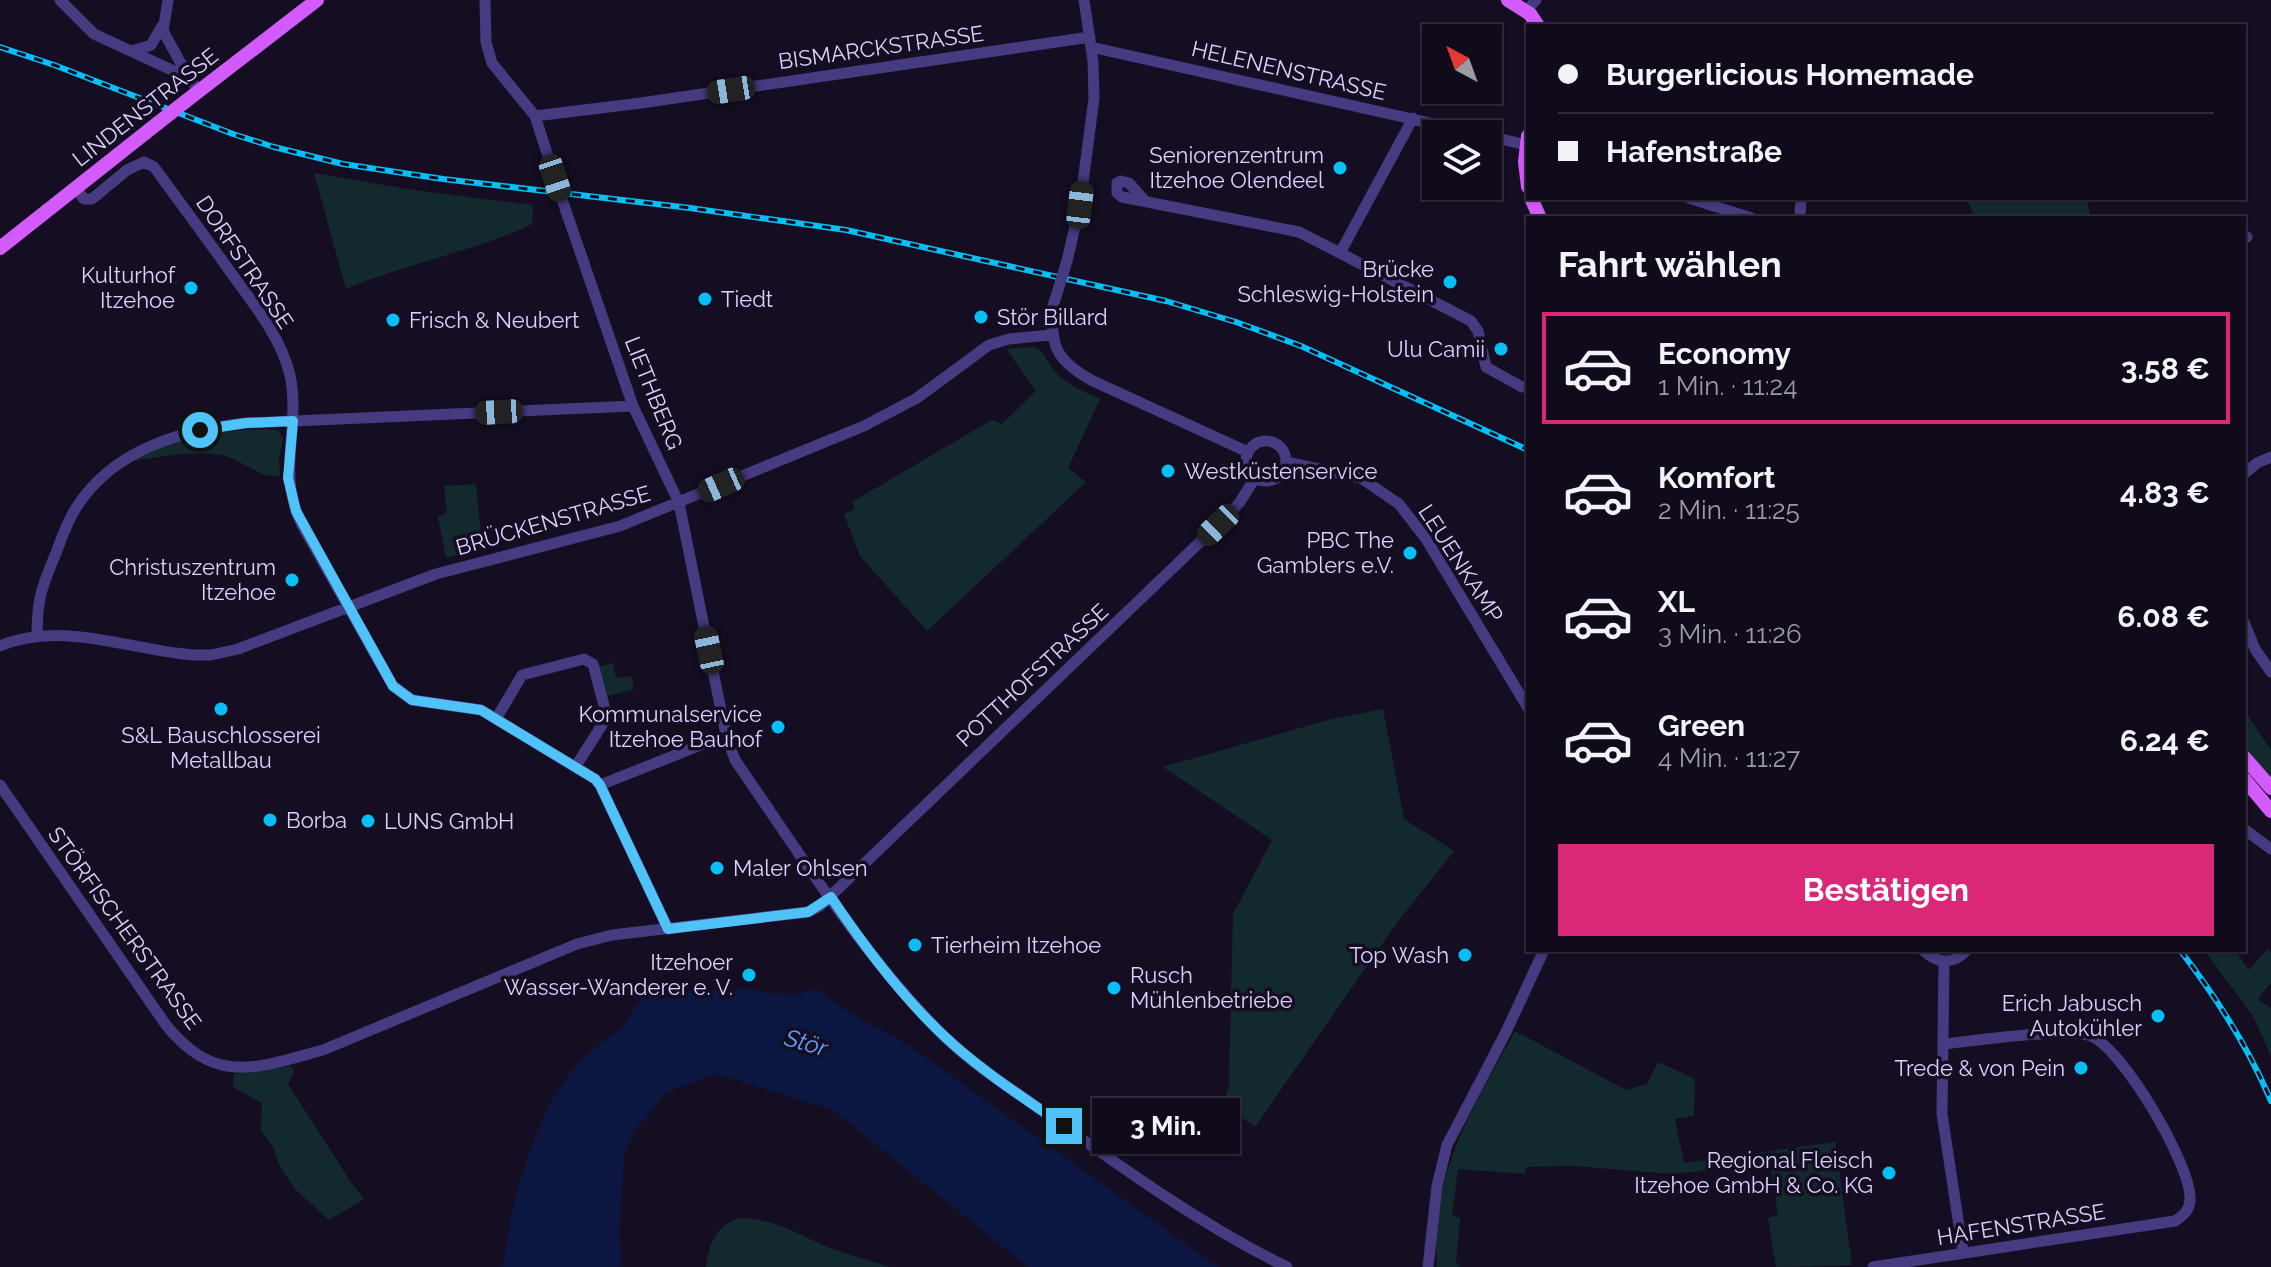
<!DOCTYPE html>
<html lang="de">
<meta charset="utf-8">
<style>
body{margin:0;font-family:Raleway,sans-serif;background:#1e1827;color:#f1f3f6;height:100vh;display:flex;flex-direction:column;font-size:30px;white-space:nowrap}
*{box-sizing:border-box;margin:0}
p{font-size:26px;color:#9c9aa2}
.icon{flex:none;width:44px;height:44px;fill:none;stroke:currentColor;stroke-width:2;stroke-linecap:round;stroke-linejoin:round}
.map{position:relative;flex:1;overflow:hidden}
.sheet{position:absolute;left:1526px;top:216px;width:720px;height:736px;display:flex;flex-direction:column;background:#100a1a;border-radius:0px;box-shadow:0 2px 6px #0004,0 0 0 2px #302b39}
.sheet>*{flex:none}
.banner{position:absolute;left:1526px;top:24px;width:720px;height:176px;border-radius:0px;box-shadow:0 2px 6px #0004,0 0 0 2px #302b39;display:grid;align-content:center;height:176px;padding:0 32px;background:#100a1a}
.needle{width:52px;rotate:319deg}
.buttons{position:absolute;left:1422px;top:24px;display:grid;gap:16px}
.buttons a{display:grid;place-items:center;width:80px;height:80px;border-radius:0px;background:#100a1a;box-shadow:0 2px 6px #0004,0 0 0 2px #302b39;font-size:40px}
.end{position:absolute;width:36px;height:36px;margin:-18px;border:10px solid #4fc3f7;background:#111;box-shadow:0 0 0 4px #111}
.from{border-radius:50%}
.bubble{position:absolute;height:56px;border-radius:0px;background:#100a1a;box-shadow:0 2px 6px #0004,0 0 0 2px #302b39;font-size:26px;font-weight:700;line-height:56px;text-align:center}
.car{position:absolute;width:24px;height:48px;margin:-24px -12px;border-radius:10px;box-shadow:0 0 6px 2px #0007;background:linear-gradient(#222 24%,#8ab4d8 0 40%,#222 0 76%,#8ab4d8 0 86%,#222 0)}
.banner b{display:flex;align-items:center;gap:28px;height:76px;font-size:30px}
.banner b+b{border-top:2px solid #302b39}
.banner i{width:20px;height:20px;background:#f1f3f6}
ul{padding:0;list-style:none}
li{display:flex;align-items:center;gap:24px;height:112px;margin:0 16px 12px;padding:0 16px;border:4px solid transparent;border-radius:0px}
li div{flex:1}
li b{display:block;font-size:30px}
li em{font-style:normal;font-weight:700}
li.on{border-color:#db2777}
li>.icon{width:72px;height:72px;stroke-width:1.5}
h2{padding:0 32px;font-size:36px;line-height:96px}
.primary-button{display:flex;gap:16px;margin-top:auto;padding:16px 32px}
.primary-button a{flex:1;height:92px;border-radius:0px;background:#db2777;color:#fff;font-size:32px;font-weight:700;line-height:92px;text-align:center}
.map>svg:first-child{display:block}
.green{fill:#122a2d}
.water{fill:#0b1740}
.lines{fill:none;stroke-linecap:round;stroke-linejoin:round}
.minor{stroke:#463b81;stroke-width:11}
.major{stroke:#d45bfb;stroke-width:14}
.rail-casing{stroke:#05bff6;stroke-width:6}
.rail{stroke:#150e23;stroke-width:3;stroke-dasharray:9;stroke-linecap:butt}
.minor-bridge{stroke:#463b81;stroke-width:11}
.major-bridge{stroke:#d45bfb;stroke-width:14}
.route{stroke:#4fc3f7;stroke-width:10}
.poi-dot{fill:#05bff6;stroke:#150e23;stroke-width:3}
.labels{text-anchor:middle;stroke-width:7;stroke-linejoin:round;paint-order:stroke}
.street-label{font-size:22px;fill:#dcd1fe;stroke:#150e23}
.poi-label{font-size:22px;fill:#dcd1fe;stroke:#150e23;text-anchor:end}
.water-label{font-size:24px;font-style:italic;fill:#62a0fc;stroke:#150e23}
</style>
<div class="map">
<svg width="2271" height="1267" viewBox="0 0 2271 1267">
<rect width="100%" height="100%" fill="#150e23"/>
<path class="green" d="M314 173 413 190 533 205 532 224C473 252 407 263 346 289Z
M1966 198H2086L2091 217 1975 218Z
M1030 347C1046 348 1046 362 1055 372 1067 385 1085 392 1100 399L1068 468 1086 482 927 631 860 556 844 514 855 509 852 502 992 420 1002 424 1036 391 1006 349Z
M264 429 277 430 283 438 279 458 280 476C258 479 243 459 221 455 192 450 161 457 132 461 176 437 214 431 264 429Z
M476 484 482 547 446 558 438 517 447 513 444 486Z
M613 663 616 678 632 676 634 689 605 697 597 667Z
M1383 709 1404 819 1454 851 1396 924 1255 1127 1223 1104 1229 1087 1233 914 1272 840 1163 767 1328 720Z
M2244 710 2271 750V782L2244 749Z
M2267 949 2271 953V983L2258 999 2271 1009V1056L2253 1016 2204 950H2235L2249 970Z
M1515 1031 1626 1090 1647 1084 1658 1062 1695 1079 1694 1116 1675 1119 1684 1163 1835 1142 1852 1265 1776 1267 1768 1218 1778 1215 1770 1163 1673 1174 1574 1166 1526 1167 1525 1174 1458 1169 1452 1216 1460 1218 1456 1263 1461 1267H1437C1429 1174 1473 1108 1515 1031Z
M291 1066 294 1072 288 1084 352 1184 364 1199 329 1220 295 1189 280 1167 273 1146 261 1131 262 1103 233 1087 234 1074Z
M739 1218C772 1218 794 1232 823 1245 845 1254 867 1260 890 1267H706C709 1242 716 1227 739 1218Z"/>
<path class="water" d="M751 988 760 992 798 995 809 990 822 991 837 1005 911 1047 1218 1267H1028L833 1110 717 1074 667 1092 634 1132 624 1155 619 1228 621 1267H503C511 1200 535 1109 582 1059 595 1046 612 1038 625 1024 631 1017 635 1005 643 1000 665 984 724 995 751 988Z"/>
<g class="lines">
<path class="minor" d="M60 0 94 34 189 78 199 91
M168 0 163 31 189 78
M485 0 486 42 492 63 535 116 555 178
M1526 11 1536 0
M1091 47 1479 134
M132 51 151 45 162 26
M535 116 641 103 1090 37
M1413 118 1340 253 1471 321 1478 331 1486 367 1522 387
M1488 136 1526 145
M76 189 84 199H92L127 170 144 162 154 167C179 201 205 236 229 270 252 302 281 337 290 375 301 429 276 472 302 525L393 686 412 700 481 710 595 779 600 785 668 929
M1689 198 1751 218
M1144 200 1129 183 1121 181 1117 183V193L1122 197 1299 232 1340 253
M566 211 633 406 679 503 726 735 600 785
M1800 218 1801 198
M2244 237H2247
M1067 261 1080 205 1094 98 1093 61 1084 0
M1053 306C1050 346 1056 361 1093 381L1248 452
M1246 461a20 20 0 1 1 40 0a20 20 0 1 1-40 0Z
M1286 462 1361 478 1399 504 1426 539 1528 708
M2244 474 2257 463 2271 457
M2244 622 2255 649 2271 672
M37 635C37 598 42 587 56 553 62 537 67 522 76 508 113 449 182 430 246 423L633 406
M0 646C62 620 129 650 193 655H211L238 649 436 574 620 526 864 426 917 398 989 345 1009 339 1051 335
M496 719 522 675 584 659 593 664 607 717 576 766
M726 735 735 760C799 852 860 952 940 1032 972 1065 1014 1090 1051 1117 1124 1169 1206 1228 1287 1267
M0 785 166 1025C215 1086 257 1068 323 1050L577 944 612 935 808 912 820 906 1223 520 1240 502 1255 478
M2244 829 2271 849
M1923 950C1937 964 1954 965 1967 950
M1944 962 1942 1114 1963 1252
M1428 1267 1437 1186 1447 1145 1506 1032 1544 950
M1873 1267 2175 1221C2184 1215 2191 1209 2190 1197 2189 1162 2123 1049 2091 1036 2069 1027 1973 1041 1944 1044"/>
<path class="major" d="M1508 0 1530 14 1538 26
M186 101 317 0
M1528 136 1525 162 1528 187
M1531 198 1540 218
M0 248 158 123
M2244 757 2271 788
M2244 779 2271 811"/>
<defs>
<path id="rail" d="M0 47 54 65 233 134 274 147 343 164 443 179 690 208 846 230 1166 301 1236 322 1301 346 1528 450
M2180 950C2216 997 2248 1046 2271 1101"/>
</defs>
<use href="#rail" class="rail-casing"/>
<use href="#rail" class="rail"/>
<path class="minor-bridge" d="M555 178 566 211
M1053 306 1067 261"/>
<path class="major-bridge" d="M158 123 186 101"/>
</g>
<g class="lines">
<path class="route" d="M200 430 246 423 293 421 288 478 296 511 393 686 412 700 481 710 595 779 600 785 668 929 808 912 831 897C866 949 907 1004 954 1045 988 1075 1027 1100 1064 1126"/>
</g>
<g class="poi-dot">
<circle cx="1340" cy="168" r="8"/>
<circle cx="1450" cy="282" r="8"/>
<circle cx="191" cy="288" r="8"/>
<circle cx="705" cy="299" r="8"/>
<circle cx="981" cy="317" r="8"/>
<circle cx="393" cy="320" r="8"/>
<circle cx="1501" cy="349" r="8"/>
<circle cx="1168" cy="471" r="8"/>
<circle cx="1410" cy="553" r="8"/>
<circle cx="292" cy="580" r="8"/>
<circle cx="221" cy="709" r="8"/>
<circle cx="778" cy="727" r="8"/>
<circle cx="270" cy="820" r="8"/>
<circle cx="368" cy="821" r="8"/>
<circle cx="717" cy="868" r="8"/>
<circle cx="915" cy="945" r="8"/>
<circle cx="1465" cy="955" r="8"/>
<circle cx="749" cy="975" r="8"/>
<circle cx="1114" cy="988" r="8"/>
<circle cx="2158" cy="1016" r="8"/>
<circle cx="2081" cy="1068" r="8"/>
<circle cx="1889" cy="1173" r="8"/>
</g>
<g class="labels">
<g class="street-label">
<text transform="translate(881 47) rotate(-8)" y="8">BISMARCKSTRASSE</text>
<text transform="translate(1289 70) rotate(13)" y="8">HELENENSTRASSE</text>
<text transform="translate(145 107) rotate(-38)" y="8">LINDENSTRASSE</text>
<text transform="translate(245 262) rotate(56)" y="8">DORFSTRASSE</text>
<text transform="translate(654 393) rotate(68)" y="8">LIETHBERG</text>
<text transform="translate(553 520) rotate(-16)" y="8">BRÜCKENSTRASSE</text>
<text transform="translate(1461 563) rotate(57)" y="8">LEUENKAMP</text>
<text transform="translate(1032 675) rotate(-43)" y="8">POTTHOFSTRASSE</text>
<text transform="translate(125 928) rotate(54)" y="8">STÖRFISCHERSTRASSE</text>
<text transform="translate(2021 1224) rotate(-9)" y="8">HAFENSTRASSE</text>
</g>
<g class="poi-label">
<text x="1324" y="163">Seniorenzentrum<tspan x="1324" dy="25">Itzehoe Olendeel</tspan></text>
<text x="1434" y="277">Brücke<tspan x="1434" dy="25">Schleswig-Holstein</tspan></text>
<text x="175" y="283">Kulturhof<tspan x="175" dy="25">Itzehoe</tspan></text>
<text x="721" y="307" text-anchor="start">Tiedt</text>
<text x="997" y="325" text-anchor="start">Stör Billard</text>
<text x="409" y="328" text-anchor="start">Frisch &amp; Neubert</text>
<text x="1485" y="357">Ulu Camii</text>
<text x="1184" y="479" text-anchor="start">Westküstenservice</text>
<text x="1394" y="548">PBC The<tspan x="1394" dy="25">Gamblers e.V.</tspan></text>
<text x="276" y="575">Christuszentrum<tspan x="276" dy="25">Itzehoe</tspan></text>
<text x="762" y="722">Kommunalservice<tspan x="762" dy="25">Itzehoe Bauhof</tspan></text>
<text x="221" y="743" text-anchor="middle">S&amp;L Bauschlosserei<tspan x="221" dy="25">Metallbau</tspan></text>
<text x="286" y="828" text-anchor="start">Borba</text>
<text x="384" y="829" text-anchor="start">LUNS GmbH</text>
<text x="733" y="876" text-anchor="start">Maler Ohlsen</text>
<text x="931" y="953" text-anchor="start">Tierheim Itzehoe</text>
<text x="1449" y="963">Top Wash</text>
<text x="733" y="970">Itzehoer<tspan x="733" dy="25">Wasser-Wanderer e. V.</tspan></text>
<text x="1130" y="983" text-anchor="start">Rusch<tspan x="1130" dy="25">Mühlenbetriebe</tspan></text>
<text x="2142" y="1011">Erich Jabusch<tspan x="2142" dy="25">Autokühler</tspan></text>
<text x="2065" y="1076">Trede &amp; von Pein</text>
<text x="1873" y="1168">Regional Fleisch<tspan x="1873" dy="25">Itzehoe GmbH &amp; Co. KG</tspan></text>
</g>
<g class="water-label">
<text transform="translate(806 1043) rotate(16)" y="8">Stör</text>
</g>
</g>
</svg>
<div class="buttons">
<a><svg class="needle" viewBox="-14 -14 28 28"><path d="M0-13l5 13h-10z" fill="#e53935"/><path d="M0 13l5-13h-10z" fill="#9c9aa2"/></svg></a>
<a><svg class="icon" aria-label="layers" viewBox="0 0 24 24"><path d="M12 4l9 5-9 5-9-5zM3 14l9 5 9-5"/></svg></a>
</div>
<i class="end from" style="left:200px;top:430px"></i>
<i class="end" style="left:1064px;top:1126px"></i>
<div class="bubble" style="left:1092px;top:1098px;width:148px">3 Min.</div>
<i class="car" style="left:731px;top:90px;rotate:261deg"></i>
<i class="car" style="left:555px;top:178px;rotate:162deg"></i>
<i class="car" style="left:1080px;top:205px;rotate:7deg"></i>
<i class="car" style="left:499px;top:412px;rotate:267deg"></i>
<i class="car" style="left:721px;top:485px;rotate:246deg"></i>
<i class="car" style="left:1218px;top:525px;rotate:226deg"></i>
<i class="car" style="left:709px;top:650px;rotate:348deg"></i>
<div class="banner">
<b><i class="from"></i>Burgerlicious Homemade</b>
<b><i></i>Hafenstraße</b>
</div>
<section class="sheet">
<h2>Fahrt wählen</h2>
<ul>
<li class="on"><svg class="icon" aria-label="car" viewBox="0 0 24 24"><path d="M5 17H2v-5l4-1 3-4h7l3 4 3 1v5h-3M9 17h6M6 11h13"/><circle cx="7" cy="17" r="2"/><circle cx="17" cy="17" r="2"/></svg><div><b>Economy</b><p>1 Min. · 11:24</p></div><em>3.58 €</em></li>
<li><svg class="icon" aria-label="car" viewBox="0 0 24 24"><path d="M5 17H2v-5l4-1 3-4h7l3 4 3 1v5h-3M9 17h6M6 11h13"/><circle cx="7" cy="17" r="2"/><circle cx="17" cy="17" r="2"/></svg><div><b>Komfort</b><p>2 Min. · 11:25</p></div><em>4.83 €</em></li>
<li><svg class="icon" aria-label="car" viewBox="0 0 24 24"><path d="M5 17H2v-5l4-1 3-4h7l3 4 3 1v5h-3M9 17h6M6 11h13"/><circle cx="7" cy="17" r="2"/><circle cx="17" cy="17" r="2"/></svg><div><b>XL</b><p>3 Min. · 11:26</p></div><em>6.08 €</em></li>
<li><svg class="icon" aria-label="car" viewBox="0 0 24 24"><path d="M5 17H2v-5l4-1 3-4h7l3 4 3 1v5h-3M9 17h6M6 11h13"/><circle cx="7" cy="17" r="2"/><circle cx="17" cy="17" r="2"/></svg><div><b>Green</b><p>4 Min. · 11:27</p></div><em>6.24 €</em></li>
</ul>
<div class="primary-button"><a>Bestätigen</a></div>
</section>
</div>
